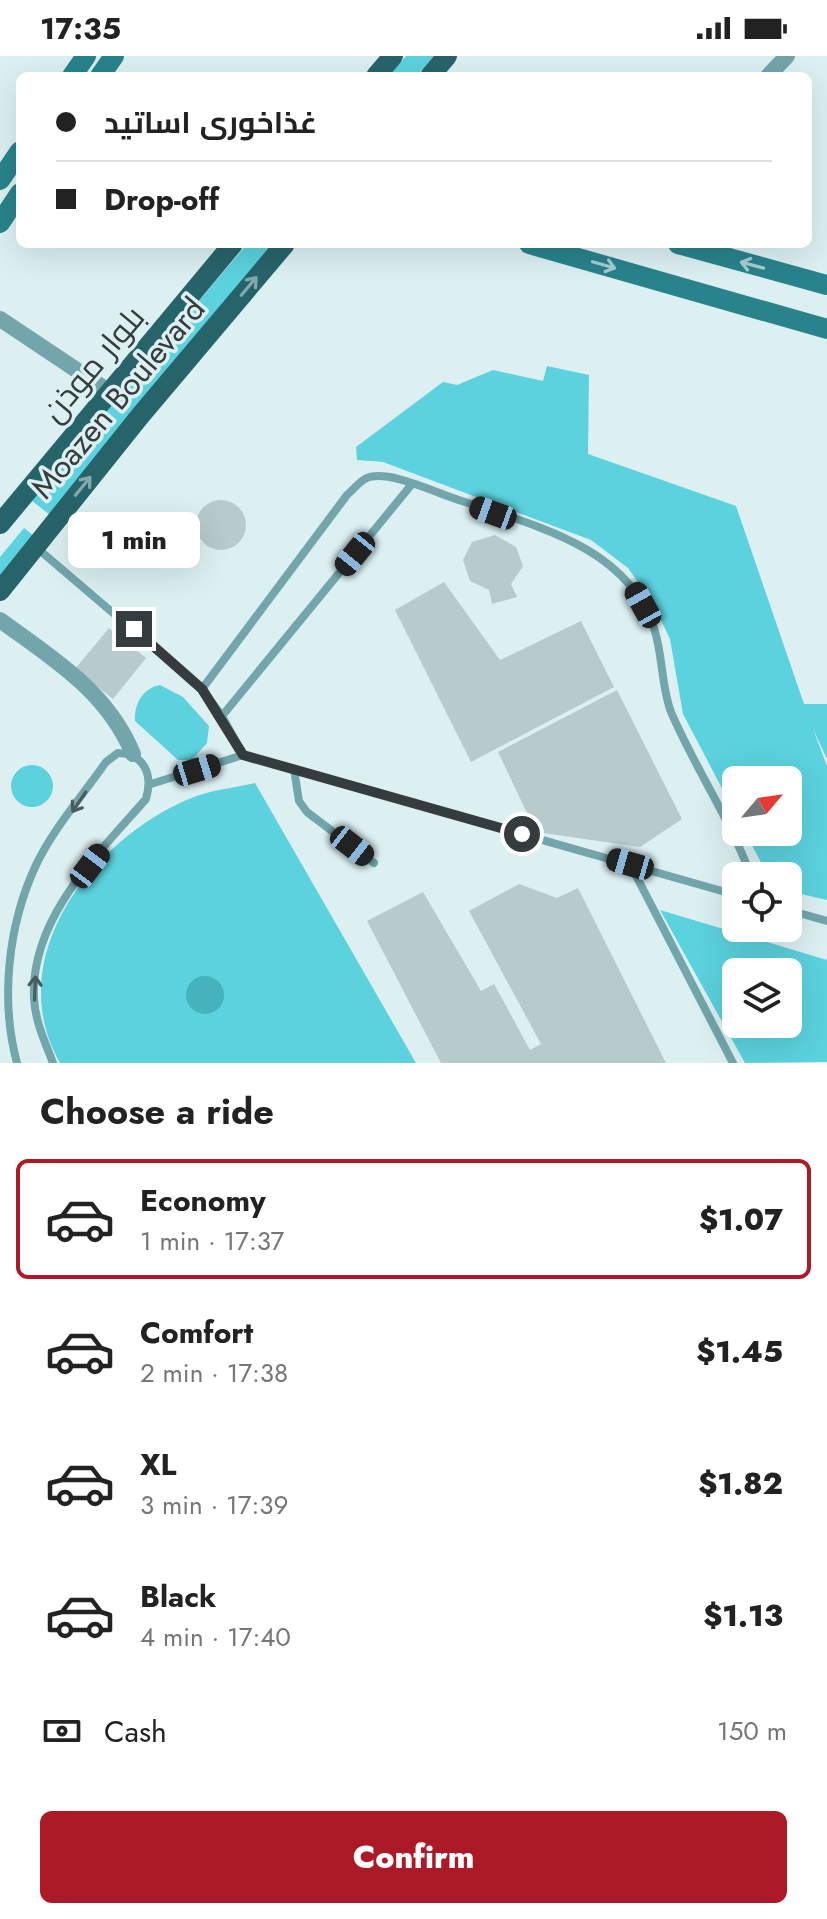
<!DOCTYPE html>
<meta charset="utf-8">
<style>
body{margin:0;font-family:Jost,Cairo,sans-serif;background:#f2f2f2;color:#222;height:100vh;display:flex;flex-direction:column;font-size:30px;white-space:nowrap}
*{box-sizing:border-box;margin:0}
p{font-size:26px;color:#767676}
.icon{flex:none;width:44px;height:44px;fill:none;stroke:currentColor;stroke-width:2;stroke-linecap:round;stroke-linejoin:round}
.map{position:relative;height:1007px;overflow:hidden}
.drawer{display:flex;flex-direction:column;background:#fff;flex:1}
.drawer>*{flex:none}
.top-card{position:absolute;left:16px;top:16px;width:796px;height:176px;border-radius:12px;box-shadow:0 8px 32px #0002;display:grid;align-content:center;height:176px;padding:0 40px;background:#fff}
.needle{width:52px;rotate:61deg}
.fabs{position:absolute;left:722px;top:710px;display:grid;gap:16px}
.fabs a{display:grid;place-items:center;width:80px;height:80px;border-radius:12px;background:#fff;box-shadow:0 8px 32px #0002;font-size:40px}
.end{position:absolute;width:36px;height:36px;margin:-18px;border:10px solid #343c3d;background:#fff;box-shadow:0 0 0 4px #fff}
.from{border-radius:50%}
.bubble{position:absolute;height:56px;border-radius:12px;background:#fff;box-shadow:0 8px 32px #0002;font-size:26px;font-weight:800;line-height:56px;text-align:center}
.car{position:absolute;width:24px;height:48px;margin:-24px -12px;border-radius:10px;box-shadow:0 0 6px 2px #0007;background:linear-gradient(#222 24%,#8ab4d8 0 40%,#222 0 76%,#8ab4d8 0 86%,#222 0)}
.top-card b{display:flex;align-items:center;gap:28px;height:76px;font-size:30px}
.top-card b+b{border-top:2px solid #e0e0e0}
.top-card i{width:20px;height:20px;background:#222}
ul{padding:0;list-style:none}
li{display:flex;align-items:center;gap:24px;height:120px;margin:0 16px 12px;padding:0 24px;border:4px solid transparent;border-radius:12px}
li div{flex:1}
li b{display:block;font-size:30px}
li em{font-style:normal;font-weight:800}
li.active{border-color:#ad1a27}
li>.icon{width:72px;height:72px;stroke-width:1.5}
h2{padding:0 40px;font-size:36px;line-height:96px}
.pay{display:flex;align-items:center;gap:20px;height:88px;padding:0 40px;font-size:30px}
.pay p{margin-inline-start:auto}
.primary-button{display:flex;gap:16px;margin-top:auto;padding:16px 40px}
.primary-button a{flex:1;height:92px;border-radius:12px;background:#ad1a27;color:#fff;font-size:32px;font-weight:800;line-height:92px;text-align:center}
.status{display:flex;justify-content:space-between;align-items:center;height:56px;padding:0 40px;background:#fff;direction:ltr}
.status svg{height:22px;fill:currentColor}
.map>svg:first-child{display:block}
.green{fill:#5bd2de;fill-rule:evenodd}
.water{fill:#46b2bc}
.building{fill:#b7cacc}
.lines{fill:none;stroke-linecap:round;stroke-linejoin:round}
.lane{stroke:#72a6ab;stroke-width:8}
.street{stroke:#72a6ab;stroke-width:16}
.secondary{stroke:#28838b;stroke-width:20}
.primary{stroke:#27646a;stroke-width:20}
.oneway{stroke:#a6cfd3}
.oneway2{stroke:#82aaae}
.oneway3{stroke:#475c5e}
.route{stroke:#343c3d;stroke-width:10}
.labels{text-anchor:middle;stroke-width:7;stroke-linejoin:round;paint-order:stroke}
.street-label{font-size:32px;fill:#343c3d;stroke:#dcf0f2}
</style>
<div class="status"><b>17:35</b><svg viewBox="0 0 49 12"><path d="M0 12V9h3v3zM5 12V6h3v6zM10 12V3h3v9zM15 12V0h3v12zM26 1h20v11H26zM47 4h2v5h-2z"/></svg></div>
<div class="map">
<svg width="827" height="1007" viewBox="0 0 827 1007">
<rect width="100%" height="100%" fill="#dcf0f2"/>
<path class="green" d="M406 0H434L416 20H389Z
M247 188H275L50 459 31 444Z
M547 310 589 319 588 398 736 450 804 648H827V703L813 673 827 710V844L788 835V820H770L766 816 745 776H788V724H736V759L683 658 670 583 653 547 628 512 591 484 383 406 357 404 356 391 443 326 457 329 493 314 543 325Z
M24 472 34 480 0 520V501Z
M160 629 183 641 209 670 207 687 192 704H178L135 665C134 648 143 632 160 629Z
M11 730a21 21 0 1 1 42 0a21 21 0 1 1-42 0Z
M255 727 416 1007H60C0 902 93 783 189 743 209 734 234 732 255 727Z
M660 854 827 904V1006L745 1007ZM736 916H788V968H736Z"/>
<path class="water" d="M186 939a19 19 0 1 1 38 0a19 19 0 1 1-38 0Z"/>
<path class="building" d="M196 469a25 25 0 1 1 50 0a25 25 0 1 1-50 0Z
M495 479 516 491 523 510 511 528 517 541 492 548 489 534 470 525 463 504 472 486Z
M444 526 500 604 581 565 614 631 471 706 395 554Z
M109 572 146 602 113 643 75 613Z
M617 634 682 763 640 791 536 776 498 696Z
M519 828 557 842 578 832 666 1007H441L367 865 423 836 481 935 494 928 530 994 541 988 469 855Z"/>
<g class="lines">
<path class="lane" d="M37 492 202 633 222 660 243 699
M202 633 347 439C353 434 359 426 365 423 384 412 433 435 453 442 527 468 626 487 654 572 663 599 661 630 671 656 695 712 730 763 751 820
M222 660 412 428
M294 713 299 745 307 756 374 807
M151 728 243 699 736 839
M630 808 733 1007
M788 854 827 865
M17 1007C0 944 8 869 36 809 53 773 83 739 106 706L118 697C145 698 153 719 146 743 97 799 30 863 34 942 35 965 45 986 53 1007"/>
<path class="street" d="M768 20 787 0
M0 263 108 335
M0 564C53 603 107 635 133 698"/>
<path class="secondary" d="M72 20 86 0
M100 20 114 0
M0 124 20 95
M0 167 20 137
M529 188 827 273
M678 188 827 229"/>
<path class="primary" d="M376 20 393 0
M430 20 447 0
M0 468 233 188
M0 535 140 360 285 188"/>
</g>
<defs><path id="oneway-shaft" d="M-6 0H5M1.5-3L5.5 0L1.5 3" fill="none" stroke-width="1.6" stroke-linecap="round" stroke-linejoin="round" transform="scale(2)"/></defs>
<g class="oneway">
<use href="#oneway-shaft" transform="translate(604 209) rotate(16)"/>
<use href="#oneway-shaft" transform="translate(752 209) rotate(-165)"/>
</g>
<g class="oneway2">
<use href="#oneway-shaft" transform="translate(249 230) rotate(-50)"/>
<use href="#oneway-shaft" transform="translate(83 430) rotate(-51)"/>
</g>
<g class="oneway3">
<use href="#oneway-shaft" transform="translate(79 746) rotate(124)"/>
<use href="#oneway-shaft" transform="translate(35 932) rotate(-88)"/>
</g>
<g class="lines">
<path class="route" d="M134 573 202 633 243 699 522 778"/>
</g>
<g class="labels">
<g class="street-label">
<text transform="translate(93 308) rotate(-50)" y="11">بلوار موذن</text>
<text transform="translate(118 342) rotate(-50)" y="11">Moazen Boulevard</text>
</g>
</g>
</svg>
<div class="fabs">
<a><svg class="needle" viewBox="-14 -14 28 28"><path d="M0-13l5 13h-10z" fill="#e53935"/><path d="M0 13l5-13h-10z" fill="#767676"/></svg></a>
<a><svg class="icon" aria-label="locate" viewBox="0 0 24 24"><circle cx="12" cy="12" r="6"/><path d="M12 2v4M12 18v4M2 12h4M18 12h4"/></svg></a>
<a><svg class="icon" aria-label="layers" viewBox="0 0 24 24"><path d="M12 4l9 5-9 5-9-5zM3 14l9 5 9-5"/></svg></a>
</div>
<i class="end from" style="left:522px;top:778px"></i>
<i class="end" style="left:134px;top:573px"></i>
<div class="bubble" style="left:68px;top:456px;width:132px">1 min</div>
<i class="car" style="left:493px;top:457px;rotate:290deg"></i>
<i class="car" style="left:355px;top:498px;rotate:219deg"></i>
<i class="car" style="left:643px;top:549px;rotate:331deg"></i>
<i class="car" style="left:197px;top:714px;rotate:73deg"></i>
<i class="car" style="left:352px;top:790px;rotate:128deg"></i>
<i class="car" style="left:630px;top:808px;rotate:286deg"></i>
<i class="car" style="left:90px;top:810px;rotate:37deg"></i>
<div class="top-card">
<b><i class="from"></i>غذاخوری اساتید</b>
<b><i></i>Drop-off</b>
</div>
</div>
<section class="drawer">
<h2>Choose a ride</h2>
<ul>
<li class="active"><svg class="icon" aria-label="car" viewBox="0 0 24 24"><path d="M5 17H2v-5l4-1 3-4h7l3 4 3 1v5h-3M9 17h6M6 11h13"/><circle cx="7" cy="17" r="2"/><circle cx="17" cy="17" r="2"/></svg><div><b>Economy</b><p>1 min · 17:37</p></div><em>$1.07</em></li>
<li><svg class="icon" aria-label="car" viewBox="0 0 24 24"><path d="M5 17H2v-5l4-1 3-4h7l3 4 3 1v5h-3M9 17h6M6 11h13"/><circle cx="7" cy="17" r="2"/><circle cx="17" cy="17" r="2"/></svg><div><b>Comfort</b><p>2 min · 17:38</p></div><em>$1.45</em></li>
<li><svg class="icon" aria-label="car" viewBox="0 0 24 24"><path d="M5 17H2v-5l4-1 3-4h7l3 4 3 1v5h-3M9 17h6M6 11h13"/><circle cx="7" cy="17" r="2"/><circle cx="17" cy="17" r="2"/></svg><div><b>XL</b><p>3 min · 17:39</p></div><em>$1.82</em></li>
<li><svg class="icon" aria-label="car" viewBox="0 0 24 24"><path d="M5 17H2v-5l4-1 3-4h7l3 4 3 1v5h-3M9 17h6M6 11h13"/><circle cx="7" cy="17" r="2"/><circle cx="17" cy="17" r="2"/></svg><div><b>Black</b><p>4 min · 17:40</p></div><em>$1.13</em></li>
</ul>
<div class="pay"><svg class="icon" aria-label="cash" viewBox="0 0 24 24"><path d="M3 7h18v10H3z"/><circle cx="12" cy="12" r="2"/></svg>Cash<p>150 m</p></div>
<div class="primary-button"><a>Confirm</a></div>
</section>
